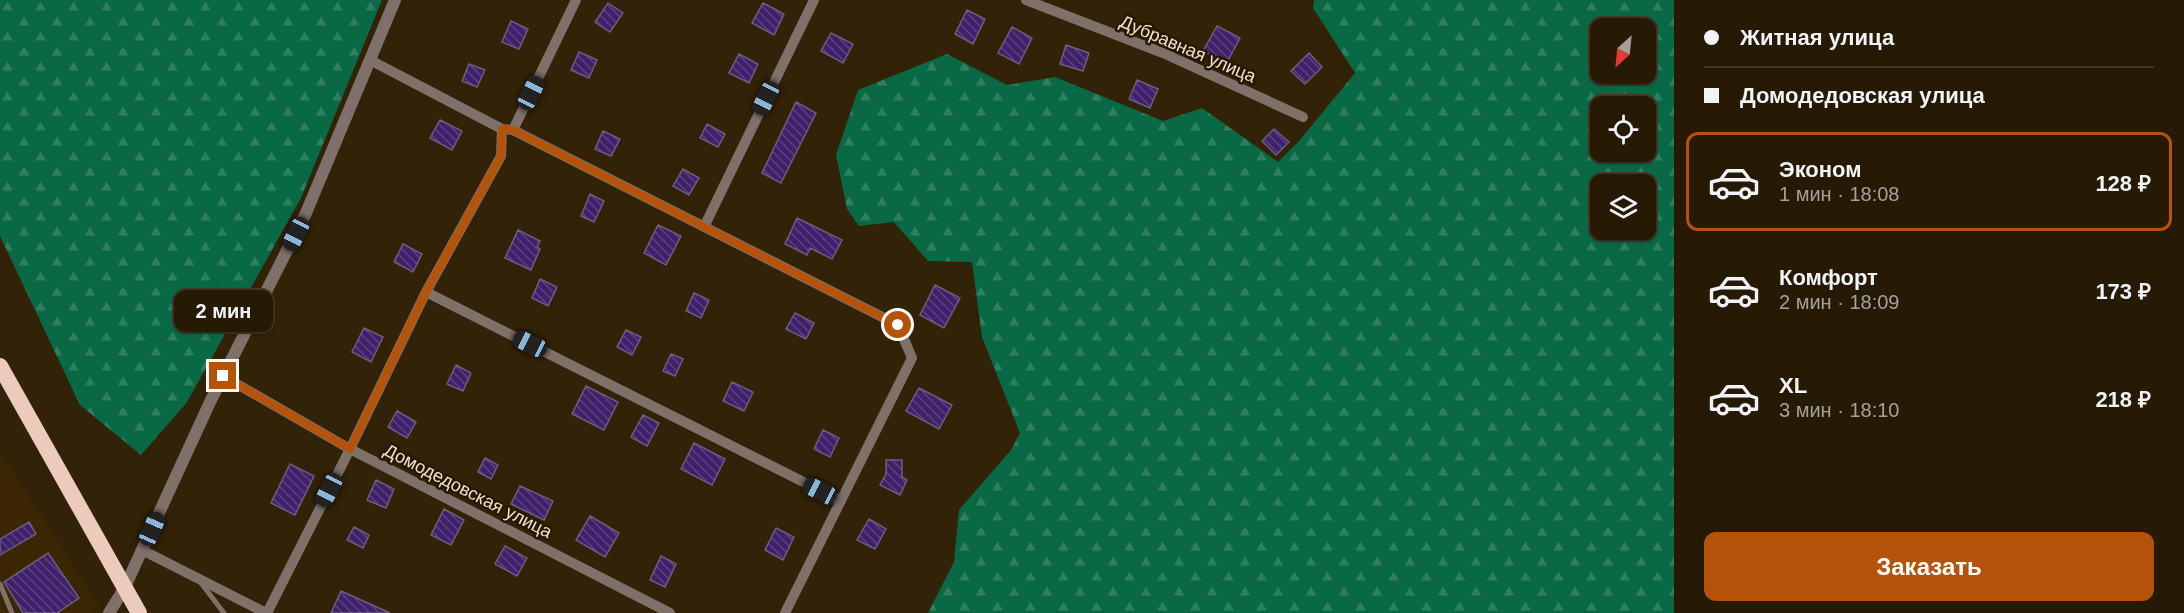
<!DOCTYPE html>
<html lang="ru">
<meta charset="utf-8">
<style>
body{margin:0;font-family:Arial,sans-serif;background:#322713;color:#f1f3f6;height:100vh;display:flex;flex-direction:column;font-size:22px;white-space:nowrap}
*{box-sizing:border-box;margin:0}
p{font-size:20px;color:#a4a19a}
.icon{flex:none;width:33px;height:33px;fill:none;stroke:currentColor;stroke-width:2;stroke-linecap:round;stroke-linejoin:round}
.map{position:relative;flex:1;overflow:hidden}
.side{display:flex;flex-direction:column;background:#261a05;width:510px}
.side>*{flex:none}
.top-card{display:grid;align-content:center;height:132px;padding:0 30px;background:#261a05}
.needle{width:39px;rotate:207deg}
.controls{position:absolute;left:1590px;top:18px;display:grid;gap:12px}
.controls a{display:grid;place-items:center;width:66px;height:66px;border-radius:12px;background:#261a05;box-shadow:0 2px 4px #0004,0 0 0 2px #423827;font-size:30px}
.end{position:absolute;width:27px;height:27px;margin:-14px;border:8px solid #b45309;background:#fff;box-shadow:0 0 0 3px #fff}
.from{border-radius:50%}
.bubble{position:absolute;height:42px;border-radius:12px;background:#261a05;box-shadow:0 2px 4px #0004,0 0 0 2px #423827;font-size:20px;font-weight:700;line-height:42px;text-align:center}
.car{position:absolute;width:18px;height:36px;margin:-18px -9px;border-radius:8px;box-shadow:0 0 4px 2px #0007;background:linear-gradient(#222 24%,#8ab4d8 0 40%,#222 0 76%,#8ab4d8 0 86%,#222 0)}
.top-card b{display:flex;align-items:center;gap:21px;height:57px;font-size:22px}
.top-card b+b{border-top:2px solid #423827}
.top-card i{width:15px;height:15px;background:#f1f3f6}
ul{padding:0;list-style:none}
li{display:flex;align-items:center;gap:18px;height:99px;margin:0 12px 9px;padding:0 18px;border:3px solid transparent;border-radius:12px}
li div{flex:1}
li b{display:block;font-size:22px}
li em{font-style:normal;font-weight:700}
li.current{border-color:#b45309}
li>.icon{width:54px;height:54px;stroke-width:1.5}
.cta{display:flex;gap:12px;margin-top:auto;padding:12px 30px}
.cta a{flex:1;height:69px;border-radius:12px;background:#b45309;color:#fff;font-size:24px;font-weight:700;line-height:69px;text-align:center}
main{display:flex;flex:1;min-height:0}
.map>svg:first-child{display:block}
.built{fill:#3b2703}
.forest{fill:url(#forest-firs);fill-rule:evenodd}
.building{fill:url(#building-back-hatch);stroke:#69607d;stroke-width:1.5}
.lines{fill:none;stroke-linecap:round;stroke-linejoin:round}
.service{stroke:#7f7069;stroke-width:5}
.minor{stroke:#7f7069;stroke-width:10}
.tertiary{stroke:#7f7069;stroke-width:12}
.trunk{stroke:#edcbbc;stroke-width:16}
.route{stroke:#b45309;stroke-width:8}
.labels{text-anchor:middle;stroke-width:5;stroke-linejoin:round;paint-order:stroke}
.street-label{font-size:18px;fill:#ece2d2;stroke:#281800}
</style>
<main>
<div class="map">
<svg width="1674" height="613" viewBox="0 0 1674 613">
<defs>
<pattern id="forest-firs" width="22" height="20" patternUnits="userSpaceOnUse" patternTransform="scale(1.5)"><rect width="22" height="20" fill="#0a6945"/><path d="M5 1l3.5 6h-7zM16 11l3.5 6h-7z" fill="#2e7e5f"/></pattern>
<pattern id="building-back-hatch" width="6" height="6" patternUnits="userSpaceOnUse" patternTransform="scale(1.5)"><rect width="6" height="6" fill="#40206b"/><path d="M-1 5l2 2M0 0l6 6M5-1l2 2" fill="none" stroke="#5c407f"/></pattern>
</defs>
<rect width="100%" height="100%" fill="#322207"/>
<path class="built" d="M0 452 98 604 90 613H0Z"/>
<path class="forest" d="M0 0H382L301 198 187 402 141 455 80 405 0 236Z
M1314 0H1674V613H928L954 562 959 510 1011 450 1020 433 982 337 972 262 928 261 894 222 859 226 847 209 836 155 858 90 947 54 1007 85 1055 77 1163 121 1202 108 1278 162 1299 141 1355 73 1313 8ZM1600 28H1646V74H1600ZM1600 106H1646V152H1600ZM1600 184H1646V230H1600Z"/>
<path class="building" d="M608 3 623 13 610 32 595 22Z
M763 3 784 14 774 35 752 23Z
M967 10 985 19 973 44 955 34Z
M511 21 528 29 519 49 502 42Z
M1217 26 1240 38 1226 64 1203 51Z
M1012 27 1032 38 1019 64 998 53Z
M831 33 853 44 843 63 821 51Z
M1066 45 1089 53 1083 71 1060 64Z
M579 52 597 60 589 78 571 70Z
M1309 53 1322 67 1305 84 1291 71Z
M739 54 758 64 749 83 729 73Z
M469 64 485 70 477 87 462 81Z
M1137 80 1158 89 1150 108 1129 99Z
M796 102 816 113 781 183 762 173Z
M440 120 462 131 452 150 430 138Z
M707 124 725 134 718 147 700 138Z
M1274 129 1289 142 1276 155 1262 141Z
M603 131 620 139 611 156 595 149Z
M683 169 699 178 689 195 673 186Z
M590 194 604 201 594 222 581 216Z
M797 218 842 240 832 259 810 248 807 255 785 244Z
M658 225 681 236 666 265 644 253Z
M518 230 540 241 537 247 540 249 531 270 505 258Z
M403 244 422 254 413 272 394 262Z
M540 279 557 287 548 306 532 298Z
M935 285 960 298 944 328 920 315Z
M694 293 709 300 701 318 686 311Z
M795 313 814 323 806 339 786 329Z
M364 328 383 337 371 362 352 352Z
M626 330 641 337 632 355 617 347Z
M671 354 683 359 675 376 663 371Z
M456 365 471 373 463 391 447 384Z
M732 382 753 392 744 411 723 401Z
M586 386 618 402 604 430 572 414Z
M919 388 952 405 939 429 906 411Z
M397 411 416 422 407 438 388 427Z
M643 415 659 423 647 446 631 437Z
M823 430 839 438 830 457 814 449Z
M694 443 725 459 712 485 681 469Z
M485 458 498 465 491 479 478 472Z
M886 460H902V477L907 480 900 495 880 485 886 474Z
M290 464 314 476 295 515 271 503Z
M376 480 394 489 386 508 367 500Z
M520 486 553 501 544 520 511 504Z
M444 509 464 520 451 545 431 535Z
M590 516 619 533 605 557 576 540Z
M869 519 886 529 875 549 857 540Z
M29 522 36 534 0 555V539Z
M354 527 369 535 363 548 347 540Z
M776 528 794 537 783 560 765 550Z
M505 546 527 558 517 576 495 564Z
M48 553 79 598 57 613H23L4 582Z
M661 556 676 564 665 587 650 580Z
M341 591 390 613H331Z"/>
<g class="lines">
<path class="service" d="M201 583 224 613
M0 584 12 613"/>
<path class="minor" d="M1026 0 1163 53 1303 117
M370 60 502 129 513 130 898 325 912 358 785 613
M513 130 576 0
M704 227 814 0
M426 292 841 501
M223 376 350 449 670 613
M142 550 266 613
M267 613 350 449 426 292 501 156 502 129"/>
<path class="tertiary" d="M109 613 124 589 211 400 306 213 395 0"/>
<path class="trunk" d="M0 366 139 613"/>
</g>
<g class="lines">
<path class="route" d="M223 376 350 449 426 292 501 156 502 129 513 130 898 325"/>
</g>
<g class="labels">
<g class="street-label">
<text transform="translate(1188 49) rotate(23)" y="6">Дубравная улица</text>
<text transform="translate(468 491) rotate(27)" y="6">Домодедовская улица</text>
</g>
</g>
</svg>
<div class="controls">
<a><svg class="needle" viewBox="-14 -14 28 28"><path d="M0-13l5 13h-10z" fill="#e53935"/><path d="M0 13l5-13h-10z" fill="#a4a19a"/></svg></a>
<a><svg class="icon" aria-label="locate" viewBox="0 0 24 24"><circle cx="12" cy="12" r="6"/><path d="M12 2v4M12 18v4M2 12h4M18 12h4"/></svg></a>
<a><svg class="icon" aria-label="layers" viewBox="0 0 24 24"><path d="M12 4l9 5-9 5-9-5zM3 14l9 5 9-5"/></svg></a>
</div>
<i class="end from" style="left:898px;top:325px"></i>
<i class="end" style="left:223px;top:376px"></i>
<div class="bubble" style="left:174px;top:290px;width:99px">2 мин</div>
<i class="car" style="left:531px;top:93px;rotate:26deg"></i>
<i class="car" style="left:766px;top:98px;rotate:206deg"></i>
<i class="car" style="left:296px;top:234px;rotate:207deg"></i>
<i class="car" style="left:530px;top:344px;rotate:296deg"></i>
<i class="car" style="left:329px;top:490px;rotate:207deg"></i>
<i class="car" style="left:820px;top:491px;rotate:297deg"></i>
<i class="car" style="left:152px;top:529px;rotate:24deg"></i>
</div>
<section class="side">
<div class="top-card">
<b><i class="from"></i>Житная улица</b>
<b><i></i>Домодедовская улица</b>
</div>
<ul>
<li class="current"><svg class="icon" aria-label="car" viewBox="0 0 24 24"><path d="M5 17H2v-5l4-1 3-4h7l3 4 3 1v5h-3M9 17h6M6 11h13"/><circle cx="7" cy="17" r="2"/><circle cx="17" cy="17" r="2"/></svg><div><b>Эконом</b><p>1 мин · 18:08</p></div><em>128 ₽</em></li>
<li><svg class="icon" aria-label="car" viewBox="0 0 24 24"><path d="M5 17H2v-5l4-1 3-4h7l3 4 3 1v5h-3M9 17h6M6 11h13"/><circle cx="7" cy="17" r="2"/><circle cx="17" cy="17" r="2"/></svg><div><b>Комфорт</b><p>2 мин · 18:09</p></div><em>173 ₽</em></li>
<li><svg class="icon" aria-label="car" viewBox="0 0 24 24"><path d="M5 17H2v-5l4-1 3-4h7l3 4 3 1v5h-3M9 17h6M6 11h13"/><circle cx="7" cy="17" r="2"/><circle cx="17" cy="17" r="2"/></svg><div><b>XL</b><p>3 мин · 18:10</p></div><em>218 ₽</em></li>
</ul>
<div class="cta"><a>Заказать</a></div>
</section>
</main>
